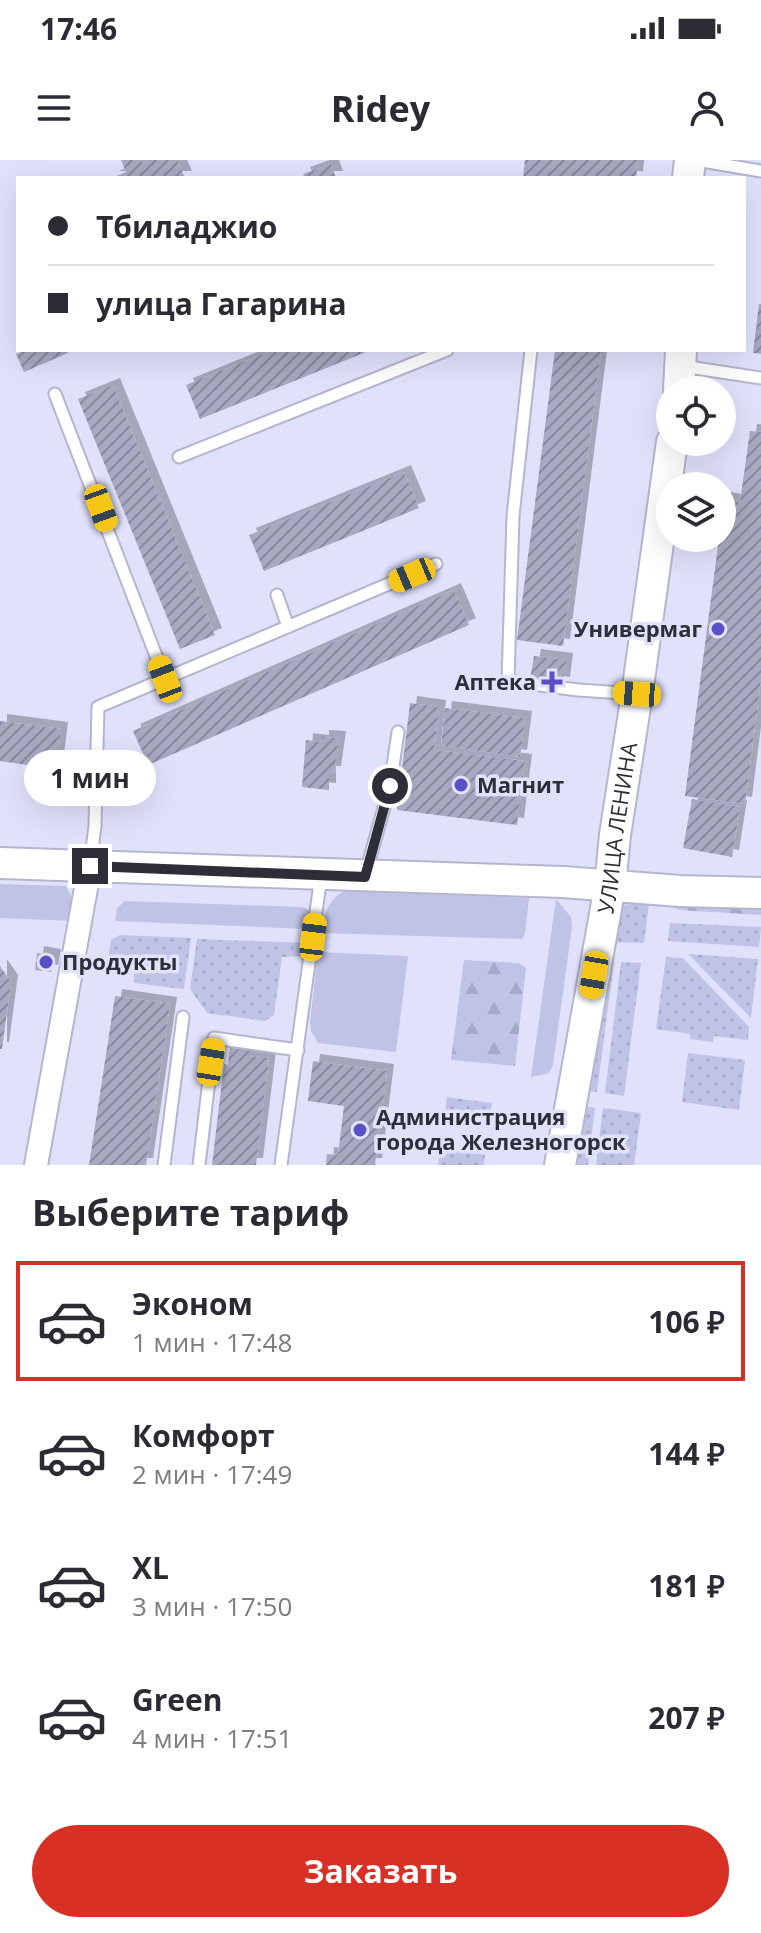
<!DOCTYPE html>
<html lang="ru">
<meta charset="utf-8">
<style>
body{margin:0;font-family:"Open Sans",sans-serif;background:#f2f2f3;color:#2b2b33;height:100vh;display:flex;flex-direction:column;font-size:30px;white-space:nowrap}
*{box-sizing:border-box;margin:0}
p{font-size:26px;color:#7c7c81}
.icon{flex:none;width:44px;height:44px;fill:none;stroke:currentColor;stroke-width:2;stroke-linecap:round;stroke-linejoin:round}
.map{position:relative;height:1005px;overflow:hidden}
.side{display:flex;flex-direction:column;background:#fff;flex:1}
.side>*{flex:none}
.guide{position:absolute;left:16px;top:16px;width:730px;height:176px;border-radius:0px;box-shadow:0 8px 32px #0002;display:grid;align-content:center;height:176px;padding:0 32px;background:#fff}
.controls{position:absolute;left:656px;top:216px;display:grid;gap:16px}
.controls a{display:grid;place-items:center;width:80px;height:80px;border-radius:50%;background:#fff;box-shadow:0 8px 32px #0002;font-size:40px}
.end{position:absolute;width:36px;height:36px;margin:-18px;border:10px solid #2e2e38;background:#fff;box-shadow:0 0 0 4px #fff}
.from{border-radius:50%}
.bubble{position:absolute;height:56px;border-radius:28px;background:#fff;box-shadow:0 8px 32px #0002;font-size:26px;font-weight:700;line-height:56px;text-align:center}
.car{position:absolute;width:24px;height:48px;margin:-24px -12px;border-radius:10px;box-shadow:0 0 6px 2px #0007;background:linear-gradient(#f5c518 24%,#345 0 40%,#f5c518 0 76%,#345 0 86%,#f5c518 0)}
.guide b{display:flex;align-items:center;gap:28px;height:76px;font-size:30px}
.guide b+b{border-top:2px solid #e1e1e2}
.guide i{width:20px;height:20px;background:#2b2b33}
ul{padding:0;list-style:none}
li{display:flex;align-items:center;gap:24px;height:120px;margin:0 16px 12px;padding:0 16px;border:4px solid transparent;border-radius:0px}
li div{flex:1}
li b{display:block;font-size:30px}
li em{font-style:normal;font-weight:700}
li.current{border-color:#d93025}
li>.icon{width:72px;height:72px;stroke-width:1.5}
h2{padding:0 32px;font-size:36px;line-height:96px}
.primary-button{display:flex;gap:16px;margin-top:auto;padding:16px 32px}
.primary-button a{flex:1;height:92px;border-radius:48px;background:#d93025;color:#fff;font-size:32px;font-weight:700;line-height:92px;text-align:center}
.status{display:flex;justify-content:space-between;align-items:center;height:56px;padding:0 40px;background:#fff;direction:ltr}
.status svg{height:22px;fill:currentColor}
header{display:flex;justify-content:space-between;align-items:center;height:104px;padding:0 32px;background:#fff;font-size:36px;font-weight:700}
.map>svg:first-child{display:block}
.grass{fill:url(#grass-dots)}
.forest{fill:url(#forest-firs)}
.park{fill:#c0c3e6}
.building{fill:url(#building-hatch);filter:url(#shadow)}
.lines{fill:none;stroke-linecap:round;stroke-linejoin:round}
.lane-casing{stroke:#b4b6ce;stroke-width:15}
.street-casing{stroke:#b4b6ce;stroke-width:26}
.secondary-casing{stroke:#b4b6ce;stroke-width:34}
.lane{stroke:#fff;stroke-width:11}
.street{stroke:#fff;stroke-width:22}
.secondary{stroke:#fff;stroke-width:30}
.route{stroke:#2e2e38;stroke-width:10}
.poi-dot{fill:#5a4fc7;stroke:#e0e2fc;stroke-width:3}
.labels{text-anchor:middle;stroke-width:7;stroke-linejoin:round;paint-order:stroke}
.poi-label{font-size:22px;font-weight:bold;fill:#2e2e38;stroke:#e0e2fc;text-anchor:start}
.street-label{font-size:22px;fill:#2e2e38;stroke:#e0e2fc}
</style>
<div class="status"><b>17:46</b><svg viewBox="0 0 49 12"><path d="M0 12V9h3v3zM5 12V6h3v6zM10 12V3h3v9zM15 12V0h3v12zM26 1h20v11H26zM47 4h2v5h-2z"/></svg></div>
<header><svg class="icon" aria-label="menu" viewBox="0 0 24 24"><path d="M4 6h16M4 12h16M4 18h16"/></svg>Ridey<svg class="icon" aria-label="person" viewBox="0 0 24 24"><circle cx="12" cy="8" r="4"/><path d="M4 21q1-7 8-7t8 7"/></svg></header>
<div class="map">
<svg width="761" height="1005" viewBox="0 0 761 1005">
<defs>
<pattern id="grass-dots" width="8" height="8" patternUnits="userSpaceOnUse" patternTransform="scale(2)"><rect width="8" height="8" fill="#c0c3e6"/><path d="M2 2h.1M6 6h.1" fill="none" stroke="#a5a8c6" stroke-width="1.8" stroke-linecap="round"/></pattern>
<pattern id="forest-firs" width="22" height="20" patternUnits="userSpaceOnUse" patternTransform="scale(2)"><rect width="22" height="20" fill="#c0c3e6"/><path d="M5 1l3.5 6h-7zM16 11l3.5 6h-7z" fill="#a5a8c6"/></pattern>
<pattern id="building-hatch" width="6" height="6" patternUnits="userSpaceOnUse" patternTransform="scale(2)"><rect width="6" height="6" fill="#a7a9c1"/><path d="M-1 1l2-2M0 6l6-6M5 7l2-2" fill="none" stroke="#888a9e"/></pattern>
<filter id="shadow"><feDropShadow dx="7" dy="-7" stdDeviation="0" flood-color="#0004"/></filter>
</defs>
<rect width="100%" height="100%" fill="#e0e2fc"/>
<path class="grass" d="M649 743 644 783 610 782 619 745Z
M670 763 761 767 759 787 668 781Z
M120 775 191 778 184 829 134 823V809L107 804 111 780Z
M197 779 307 783 305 796 282 797 274 855 265 861 207 853 190 829Z
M688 794 758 799 751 858Z
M666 797 683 798 749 867 748 880 714 876 713 882 690 879V874L656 869Z
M600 801 614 802 597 932 582 930Z
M621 802 641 803 624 936 605 933Z
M688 893 745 900 739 950 682 942Z
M447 937 492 943 489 965 444 959Z
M580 945 595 948 588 1005H572Z
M603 948 641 953 634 1005H596Z
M440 989 485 995 484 1005H438Z"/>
<path class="forest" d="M672 740 761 742V755L679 750 672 746Z
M464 800 519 803 526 808 515 906 451 900Z"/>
<path class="park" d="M0 724 66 726 73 740V761L0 758Z
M345 731 529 738 525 774 522 779 320 773C324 755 328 739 345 731Z
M556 739 571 757 572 767 553 905 549 913 531 917Z
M125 741 303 747 310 751 309 769 115 761 117 748Z
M318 792 408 796 396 892 318 883 311 871 310 862Z"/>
<path class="building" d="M121 0H141L142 3 149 0H177L185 18H112L126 12Z
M525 0H638L636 18H523Z
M331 4 336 18H305L303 14Z
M759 144H761V194L753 193Z
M25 190H67L68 193 24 212 16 194Z
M273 190H371L200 259 186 225Z
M555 190H601L563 486 517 480Z
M113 225 215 475 180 489 78 239Z
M750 271 761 272V519L745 644 685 636 719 378H722L724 339 740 342Z
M404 312 419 348 264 411 249 375Z
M454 430 469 465 148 605 133 571Z
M534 496 566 500 563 524 530 519Z
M410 543 439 547 434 590 525 601 517 665 397 650Z
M445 548 525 558 520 597 441 585Z
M0 561 61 569 56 609 0 601Z
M322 577 339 578 334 613H329V630L302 627 306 580 322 582Z
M692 639 740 647 732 697 683 688Z
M37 793 54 796 51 812 35 810Z
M0 806 11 822 2 889H0Z
M115 836 170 844 146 1005H89Z
M230 886 251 889V896L269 898 256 1005H212L224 904 228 905Z
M313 901 387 911 375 1005H326L327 994 338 995 344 946 308 941Z"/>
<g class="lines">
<defs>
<path id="lane" d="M696 0 761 11
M531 190 513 356 508 521 578 530 637 534
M682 206 761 218
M55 234 165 519
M179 297 447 190
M277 435 288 467
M90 705 95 666 98 547 436 404
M366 712 390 626 398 572
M164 1005 183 857
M199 1005 214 878 298 890
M281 1005 321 716"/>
<path id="street" d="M36 1005 90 706"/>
<g id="secondary">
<path d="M688 18 690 0"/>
<path d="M679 230 681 190"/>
<path d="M0 703 563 722 680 731 761 733"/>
<path id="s1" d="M560 1005 610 726 615 675 637 534 672 282"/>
</g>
</defs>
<use href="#lane" class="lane-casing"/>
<use href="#street" class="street-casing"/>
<use href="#secondary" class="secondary-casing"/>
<use href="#lane" class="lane"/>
<use href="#street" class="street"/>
<use href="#secondary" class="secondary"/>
</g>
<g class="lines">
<path class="route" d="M90 706 365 717 390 626"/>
</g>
<g class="poi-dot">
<circle cx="718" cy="469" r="8"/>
<path d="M548 510h8v8h8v8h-8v8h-8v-8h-8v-8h8z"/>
<circle cx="461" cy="625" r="8"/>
<circle cx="46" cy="802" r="8"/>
<circle cx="360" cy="970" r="8"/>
</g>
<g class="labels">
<g class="poi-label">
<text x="702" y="477" text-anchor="end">Универмаг</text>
<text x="536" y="530" text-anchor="end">Аптека</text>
<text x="477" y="633">Магнит</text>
<text x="62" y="810">Продукты</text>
<text x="376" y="965">Администрация<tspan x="376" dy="25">города Железногорск</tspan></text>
</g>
<g class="street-label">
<text dy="8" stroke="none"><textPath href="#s1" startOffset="342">УЛИЦА ЛЕНИНА</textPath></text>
</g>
</g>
</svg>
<div class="controls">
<a><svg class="icon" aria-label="locate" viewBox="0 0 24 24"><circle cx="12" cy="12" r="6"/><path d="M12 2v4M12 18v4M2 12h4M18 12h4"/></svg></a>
<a><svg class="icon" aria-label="layers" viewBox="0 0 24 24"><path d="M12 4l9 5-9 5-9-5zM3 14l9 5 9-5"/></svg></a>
</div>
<i class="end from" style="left:390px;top:626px"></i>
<i class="end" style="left:90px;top:706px"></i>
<div class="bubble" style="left:24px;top:590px;width:132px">1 мин</div>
<i class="car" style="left:101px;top:348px;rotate:160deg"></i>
<i class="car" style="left:412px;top:415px;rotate:247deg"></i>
<i class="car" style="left:165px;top:519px;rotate:339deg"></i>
<i class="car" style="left:637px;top:534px;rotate:274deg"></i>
<i class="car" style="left:313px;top:777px;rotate:7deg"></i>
<i class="car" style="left:594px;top:815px;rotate:190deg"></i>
<i class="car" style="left:211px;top:902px;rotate:9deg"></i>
<div class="guide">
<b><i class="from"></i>Тбиладжио</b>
<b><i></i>улица Гагарина</b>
</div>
</div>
<section class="side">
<h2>Выберите тариф</h2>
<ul>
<li class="current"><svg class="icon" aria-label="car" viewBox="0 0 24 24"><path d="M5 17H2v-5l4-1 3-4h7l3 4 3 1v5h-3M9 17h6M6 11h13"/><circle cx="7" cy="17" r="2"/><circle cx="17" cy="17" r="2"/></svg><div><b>Эконом</b><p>1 мин · 17:48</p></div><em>106 ₽</em></li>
<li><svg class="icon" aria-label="car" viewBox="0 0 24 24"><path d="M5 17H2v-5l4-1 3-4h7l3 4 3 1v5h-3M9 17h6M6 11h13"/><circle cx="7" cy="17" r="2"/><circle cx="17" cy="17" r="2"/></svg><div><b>Комфорт</b><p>2 мин · 17:49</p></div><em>144 ₽</em></li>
<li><svg class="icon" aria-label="car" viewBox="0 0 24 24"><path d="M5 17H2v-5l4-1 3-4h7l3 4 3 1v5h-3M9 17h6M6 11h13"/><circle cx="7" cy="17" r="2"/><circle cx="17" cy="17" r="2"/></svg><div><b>XL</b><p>3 мин · 17:50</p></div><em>181 ₽</em></li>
<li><svg class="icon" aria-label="car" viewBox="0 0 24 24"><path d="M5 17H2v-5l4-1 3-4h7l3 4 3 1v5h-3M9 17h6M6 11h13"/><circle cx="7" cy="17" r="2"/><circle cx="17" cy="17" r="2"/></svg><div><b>Green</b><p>4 мин · 17:51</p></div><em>207 ₽</em></li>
</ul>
<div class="primary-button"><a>Заказать</a></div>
</section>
